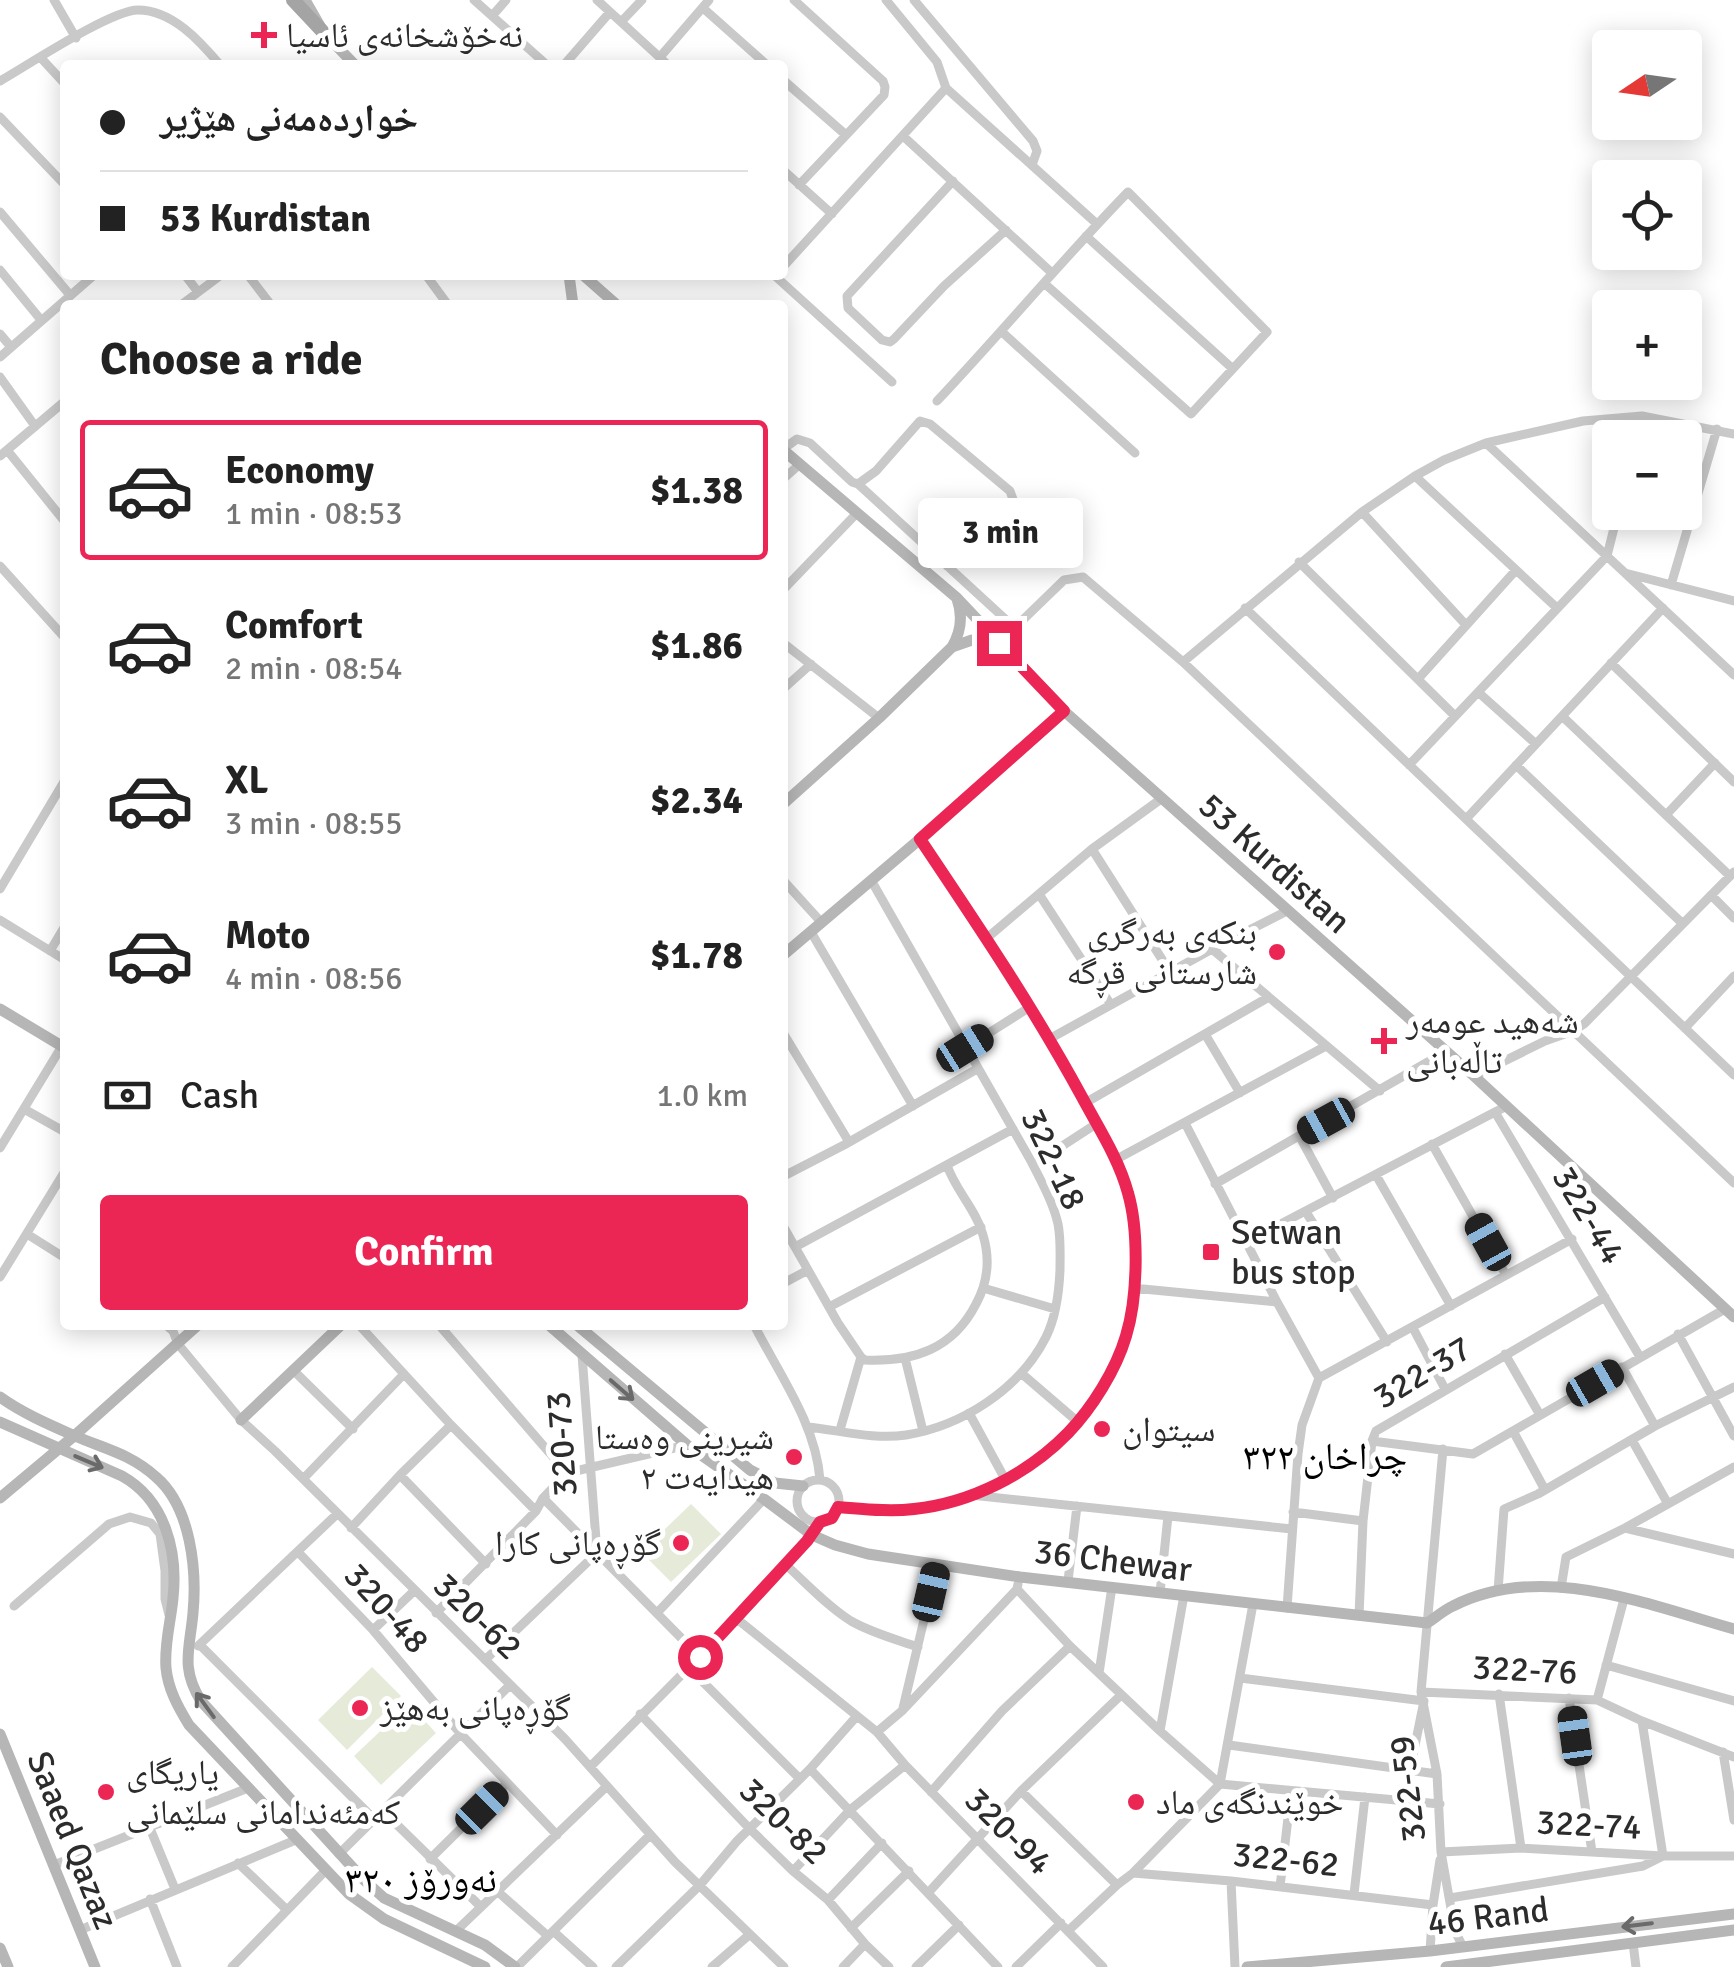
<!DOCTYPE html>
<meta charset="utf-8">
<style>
body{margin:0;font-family:Signika,"Noto Naskh Arabic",sans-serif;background:#f2f2f2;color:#222;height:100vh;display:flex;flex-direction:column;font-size:38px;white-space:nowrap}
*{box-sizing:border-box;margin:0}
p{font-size:32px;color:#767676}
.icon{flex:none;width:55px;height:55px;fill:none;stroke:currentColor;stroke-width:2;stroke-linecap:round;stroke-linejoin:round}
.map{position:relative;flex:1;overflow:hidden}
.panel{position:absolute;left:60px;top:300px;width:728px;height:1030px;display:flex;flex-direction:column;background:#fff;border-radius:10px;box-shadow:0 5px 25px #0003}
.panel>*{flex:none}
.banner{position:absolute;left:60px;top:60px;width:728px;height:220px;border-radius:10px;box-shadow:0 5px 25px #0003;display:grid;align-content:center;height:220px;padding:0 40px;background:#fff}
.needle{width:65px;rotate:257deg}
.tools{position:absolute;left:1592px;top:30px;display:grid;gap:20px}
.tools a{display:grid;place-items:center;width:110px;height:110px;border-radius:10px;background:#fff;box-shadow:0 5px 25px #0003;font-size:50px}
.end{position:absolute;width:45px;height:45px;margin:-22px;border:12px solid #eb2655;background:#fff;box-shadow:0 0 0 5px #fff}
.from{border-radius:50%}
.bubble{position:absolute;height:70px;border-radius:10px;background:#fff;box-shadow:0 5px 25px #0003;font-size:32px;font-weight:700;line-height:70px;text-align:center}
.car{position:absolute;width:30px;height:60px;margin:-30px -15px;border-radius:12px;box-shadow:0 0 8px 2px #0007;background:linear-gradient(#222 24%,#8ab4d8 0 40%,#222 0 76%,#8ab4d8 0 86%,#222 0)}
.banner b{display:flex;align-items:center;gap:35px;height:95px;font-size:38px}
.banner b+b{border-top:2px solid #e0e0e0}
.banner i{width:25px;height:25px;background:#222}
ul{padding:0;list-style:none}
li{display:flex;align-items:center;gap:30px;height:140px;margin:0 20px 15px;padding:0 20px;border:5px solid transparent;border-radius:10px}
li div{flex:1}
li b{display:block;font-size:38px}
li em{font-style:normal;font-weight:700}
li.selected{border-color:#eb2655}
li>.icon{width:90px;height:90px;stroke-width:1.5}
h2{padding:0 40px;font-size:45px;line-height:120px}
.pay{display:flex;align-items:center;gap:25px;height:110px;padding:0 40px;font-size:38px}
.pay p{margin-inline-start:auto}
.cta{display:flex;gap:20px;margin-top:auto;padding:20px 40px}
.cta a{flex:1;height:115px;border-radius:10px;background:#eb2655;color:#fff;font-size:40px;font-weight:700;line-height:115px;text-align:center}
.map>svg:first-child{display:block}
.green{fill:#e5ebd8}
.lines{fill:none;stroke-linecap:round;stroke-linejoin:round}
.street{stroke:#c9c9c9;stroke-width:9}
.secondary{stroke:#b6b6b6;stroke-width:11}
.primary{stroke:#a4a4a4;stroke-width:14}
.oneway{stroke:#6a6a6a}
.route{stroke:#eb2655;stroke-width:12}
.poi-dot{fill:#eb2655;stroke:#fff;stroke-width:4}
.labels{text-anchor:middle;stroke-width:10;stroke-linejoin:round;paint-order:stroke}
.poi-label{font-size:35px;fill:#2c2c2c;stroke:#fff;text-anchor:start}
.street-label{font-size:35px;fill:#2c2c2c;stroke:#fff}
.neighbourhood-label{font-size:38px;fill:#000;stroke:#fff}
</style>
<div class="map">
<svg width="1734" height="1967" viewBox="0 0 1734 1967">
<rect width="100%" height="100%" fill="#fff"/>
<path class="green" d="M691 1504 721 1534 671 1582 641 1552Z
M372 1667 401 1696 347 1750 318 1720Z
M409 1704 436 1733 381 1785 354 1756Z"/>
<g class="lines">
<path class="street" d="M54 0 76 38
M474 0 547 65
M597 0 668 65
M794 0 883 81 885 87 884 95 799 185
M886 0 937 62 946 88 1097 224
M914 0 1033 141 1037 151 1032 165
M703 8 767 65
M492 16 506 0
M621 22 642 0
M660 57 709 0
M41 58 65 84
M564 65 610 12
M782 79 846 135
M0 81C28 65 111 10 138 10 172 10 200 41 220 65
M0 117 65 185
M903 136 1052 273
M782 169 832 214
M953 181 847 296 848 308 882 340 890 342 894 339 944 286 1006 230
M0 212 70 295
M1086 236 1233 369
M782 268 946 88
M0 270 41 320
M185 275 198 292
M248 275 271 305
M426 275 448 305
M774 275 892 382
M181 305 221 275
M324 305H335
M1002 332 1135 453
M0 334 11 347
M0 357 94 275
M0 377 35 426
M937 401C1002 332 1062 260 1128 192L1267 332 1191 414 1044 283
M1636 438 1642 416
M1486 443 1734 675
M783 449 797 439 810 443 852 482 858 484 876 471 920 421 930 424 1010 491 1015 505 947 566
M7 450 65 522
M0 456 65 401
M1415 476 1557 608
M782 480 800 464
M858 484 1015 628
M1362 512 1466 625
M1299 562 1455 716
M0 566 65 638
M1625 573 1734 601
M1671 585 1717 429
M782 591 857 513
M1245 608 1734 1075
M782 642 879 718
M999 643 1064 580 1083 577 1183 662 1734 1183
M1183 662 1362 512 1415 476 1444 460 1486 443 1583 421 1642 416 1734 434
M1611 663 1734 782
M1418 679 1516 570
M782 690 811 664
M1478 692 1536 744
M1562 716 1730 876
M1409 765 1607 556 1618 512
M1516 765 1683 924
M1666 815 1715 763
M1466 819 1663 608
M1092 849 1170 972
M782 879 822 923
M0 889 65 780
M1039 894 1111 1005
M1711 895 1734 918
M0 920 65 960
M811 932 913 1106
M987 938 1092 849 1161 799
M1212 949 1380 1091
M50 951 65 926
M1685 1028 1734 976
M782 1031 849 1142
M1205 1034 1240 1093
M1051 1038 1212 949 1287 911
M965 1048 1030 1007
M1474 1076 1545 1041 1573 1031 1584 1024 1734 872
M1085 1103 1269 997
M1505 1107 1495 1112 1640 1357
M24 1109 65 1132
M1185 1123 1277 1302 1319 1378
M1300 1137 1333 1198
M1432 1144 1506 1275
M0 1148 62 1046
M1115 1160 1326 1046
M1033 1165 1096 1124
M1376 1175 1451 1306
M782 1177 844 1145 977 1069
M1215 1184 1447 1051
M1306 1212 1387 1342
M782 1224 838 1323 861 1357
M27 1234 65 1258
M1246 1242 1495 1112
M795 1247 1013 1129
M0 1277 65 1171
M782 1284 808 1270
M983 1288 1055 1309
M1133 1288 1277 1302
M829 1307 981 1227
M166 1325 173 1331 178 1344 241 1420 275 1451 565 1739 675 1862 784 1967
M359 1325 451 1425 536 1511
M439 1325 567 1473
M754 1325C779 1374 816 1424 820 1480
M1413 1328 1445 1389
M1678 1334 1734 1436
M1505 1354 1540 1415
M861 1357 865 1360C914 1362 953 1349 976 1304 988 1282 990 1258 983 1235 976 1209 955 1190 947 1165
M905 1358 923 1431
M1622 1367 1655 1426
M294 1371 353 1429
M1021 1373 1078 1422
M1319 1378 1572 1239
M969 1413 1005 1479
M807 1427C839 1430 874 1440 906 1435 962 1426 1020 1389 1046 1337 1056 1317 1059 1293 1060 1270 1060 1255 1061 1239 1058 1224 1053 1202 1041 1181 1031 1161L871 880
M840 1430 861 1357
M1513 1431 1545 1490
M1632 1440 1668 1504
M1372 1441 1473 1454 1725 1309
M1443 1449 1421 1692 1437 1774 1441 1852 1455 1931 1463 1947
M400 1475 486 1564
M303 1479 404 1374
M797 1501a21 21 0 1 1 42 0a21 21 0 1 1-42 0Z
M971 1495 1292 1529
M543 1498 700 1657
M838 1507C863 1509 889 1512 914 1509 971 1503 1028 1474 1068 1433 1092 1408 1116 1369 1126 1336 1138 1298 1139 1231 1128 1192 1120 1161 1100 1132 1085 1104 1036 1011 978 925 920 839
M1293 1512 1363 1521
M351 1528 400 1475 451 1425
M1625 1528 1734 1554
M298 1552 373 1630 460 1733 557 1835
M785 1564C806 1583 827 1606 851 1621 872 1633 895 1639 918 1647
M1068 1581 1077 1506
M1561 1588 1566 1557 1625 1528 1734 1467
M1017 1589 1070 1646 1160 1731 1220 1784 1440 1804
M1498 1591 1504 1509 1538 1494 1655 1426 1734 1387
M1160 1593 1168 1516
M14 1606 109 1524 130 1517 151 1523 160 1534 165 1571V1599L169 1615
M1287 1608 1298 1454 1302 1425 1319 1378
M436 1613 536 1511 543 1498 567 1473 687 1445
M657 1613 764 1499
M1359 1616 1363 1521 1372 1441 1376 1431 1605 1297
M737 1619 877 1732 905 1765 1103 1967
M373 1630 414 1591
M200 1645 375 1820
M198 1646 337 1514
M485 1660 597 1553 582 1355
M1606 1665 1734 1701
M689 1668 800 1779
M1099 1673 1112 1587
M1240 1678 1424 1701 1410 1770
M1421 1692 1597 1700 1642 1721 1734 1757
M1499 1694 1521 1848
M1569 1698 1592 1852
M1597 1700 1624 1599
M903 1708 937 1565
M640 1714 749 1828 793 1871 828 1900 865 1944 889 1967
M1160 1731 1184 1595
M877 1732 903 1710 1017 1589 1018 1584
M1229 1745 1437 1774
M1723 1752 1734 1820
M590 1767 737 1619 807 1541 820 1522
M810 1769 998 1967
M1021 1791 1117 1885
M931 1792 1002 1711 1070 1646
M383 1811 481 1907
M149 1826 175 1889
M1441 1852 1521 1848 1663 1856H1734
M339 1854 510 1685
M430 1859 507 1783
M238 1863 287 1910
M54 1865 248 1788
M793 1871 850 1810 905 1765
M1133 1873 1231 1881 1433 1905
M1231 1881 1235 1967
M1280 1887 1291 1792
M497 1891 548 1936
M928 1893 1021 1791 1121 1695
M1354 1894 1365 1797
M1450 1898 1643 1866 1663 1856 1642 1721
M150 1899 177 1967
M828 1900 882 1843
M851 1928 909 1871
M80 1930 298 1839
M1069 1930 1117 1885 1133 1873 1220 1784 1253 1604
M456 1931 607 1786
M553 1931 593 1967
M1633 1943 1636 1967
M1430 1951 1433 1905 1440 1860
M232 1967 326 1870
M517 1967 650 1835
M616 1967 700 1885 737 1841 810 1769 856 1717
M712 1967 749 1935
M843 1967 865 1944
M916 1967 959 1925
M1016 1967 1061 1923"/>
<path class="secondary" d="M305 0 324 33 355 65
M569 275 573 305
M583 275 617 305
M782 449 957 598 1064 711 1474 1076 1734 1317
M952 647C961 632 963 616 957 599
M782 805 879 718 952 647 972 640H986L999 643
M782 956 920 839 1064 711
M0 1009 65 1048
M549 1325 687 1445 764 1499 812 1535 835 1545 868 1554 1020 1577 1427 1623C1435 1618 1444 1610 1453 1606 1541 1561 1646 1604 1734 1629
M577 1325 750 1470 775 1483 803 1486
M0 1397C22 1413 50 1425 75 1436 105 1449 131 1454 156 1477 191 1507 197 1570 193 1613 190 1648 180 1668 201 1701L363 1879 384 1898 485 1945 515 1967
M241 1420 341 1325
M0 1422 122 1476C165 1500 178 1551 173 1598 171 1621 164 1644 166 1668 168 1689 178 1707 189 1725L349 1894 384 1919 485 1967
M0 1498 74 1436 198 1325
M0 1734 95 1967
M0 1948 8 1967
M1247 1967 1430 1951 1734 1914
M1446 1967 1734 1930"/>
<path class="primary" d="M293 0 324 33"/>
</g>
<defs><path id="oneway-shaft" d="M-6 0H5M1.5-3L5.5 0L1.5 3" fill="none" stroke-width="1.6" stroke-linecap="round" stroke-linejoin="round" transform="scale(2.5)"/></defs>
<g class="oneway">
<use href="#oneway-shaft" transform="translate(622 1390) rotate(41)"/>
<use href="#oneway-shaft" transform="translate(89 1462) rotate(23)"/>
<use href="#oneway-shaft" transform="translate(205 1705) rotate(-126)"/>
<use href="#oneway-shaft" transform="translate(1637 1925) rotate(173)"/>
</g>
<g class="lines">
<path class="route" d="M700 1657 807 1541 820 1522 832 1518 838 1507C864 1509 889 1512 914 1509 971 1503 1028 1474 1068 1433 1092 1408 1116 1370 1126 1336 1138 1297 1139 1231 1128 1193 1119 1159 1098 1127 1082 1097 1033 1007 977 924 920 839L1064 711 999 643"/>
</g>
<g class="poi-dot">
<path d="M259 20h10v10h10v10h-10v10h-10v-10h-10v-10h10z"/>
<circle cx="1277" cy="952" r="10"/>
<path d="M1379 1026h10v10h10v10h-10v10h-10v-10h-10v-10h10z"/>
<rect x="1201" y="1242" width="20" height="20" rx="5"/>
<circle cx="1102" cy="1429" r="10"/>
<circle cx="794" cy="1457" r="10"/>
<circle cx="681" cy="1543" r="10"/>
<circle cx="360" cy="1708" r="10"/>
<circle cx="106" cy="1792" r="10"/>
<circle cx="1136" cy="1802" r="10"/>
</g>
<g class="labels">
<g class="poi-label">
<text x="286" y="47">نه‌خۆشخانه‌ى ئاسیا</text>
<text x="1257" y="944" text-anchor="end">بنکەی بەرگری<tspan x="1257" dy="40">شارستانی قڕگە</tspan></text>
<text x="1406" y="1033">شەهید عومەر<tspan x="1406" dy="40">تاڵەبانی</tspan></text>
<text x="1231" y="1244">Setwan<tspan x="1231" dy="40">bus stop</tspan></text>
<text x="1122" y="1441">سيتوان</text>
<text x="774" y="1449" text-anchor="end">شیرینی وەستا<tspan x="774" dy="40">هیدایەت ٢</tspan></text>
<text x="661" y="1555" text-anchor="end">گۆڕەپانی کارا</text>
<text x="380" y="1720">گۆڕەپانی بەهێز</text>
<text x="126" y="1784">یاریگای<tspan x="126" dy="40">کەمئەندامانی سلێمانی</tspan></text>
<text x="1156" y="1814">خوێندنگەی ماد</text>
</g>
<g class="street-label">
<text transform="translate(1275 863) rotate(42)" y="12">53 Kurdistan</text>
<text transform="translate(1054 1159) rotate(65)" y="12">322-18</text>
<text transform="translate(1589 1215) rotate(59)" y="12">322-44</text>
<text transform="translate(1422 1372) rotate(-31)" y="12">322-37</text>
<text transform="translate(561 1444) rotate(-94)" y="12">320-73</text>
<text transform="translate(1113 1560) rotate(7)" y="12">36 Chewar</text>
<text transform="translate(387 1608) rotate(48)" y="12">320-48</text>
<text transform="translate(478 1616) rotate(44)" y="12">320-62</text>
<text transform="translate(1525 1669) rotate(3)" y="12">322-76</text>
<text transform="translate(1407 1789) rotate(-97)" y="12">322-59</text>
<text transform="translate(784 1821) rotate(44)" y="12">320-82</text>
<text transform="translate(1589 1824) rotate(3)" y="12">322-74</text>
<text transform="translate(1009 1831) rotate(45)" y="12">320-94</text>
<text transform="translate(73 1840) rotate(68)" y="12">Saaed Qazaz</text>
<text transform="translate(1286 1859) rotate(6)" y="12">322-62</text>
<text transform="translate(1488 1916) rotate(-7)" y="12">46 Rand</text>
</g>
<g class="neighbourhood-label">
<text x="1325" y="1469">چراخان ٣٢٢</text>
<text x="421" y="1892">نەورۆز ٣٢٠</text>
</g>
</g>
</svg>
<div class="tools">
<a><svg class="needle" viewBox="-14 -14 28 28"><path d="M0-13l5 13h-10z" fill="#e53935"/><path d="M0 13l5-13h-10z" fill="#767676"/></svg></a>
<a><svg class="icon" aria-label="locate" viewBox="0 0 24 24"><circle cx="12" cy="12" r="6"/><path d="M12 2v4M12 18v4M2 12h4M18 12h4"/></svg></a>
<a>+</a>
<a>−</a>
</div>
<i class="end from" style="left:700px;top:1657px"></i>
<i class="end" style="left:999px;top:643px"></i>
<div class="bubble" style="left:918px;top:498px;width:165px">3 min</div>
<i class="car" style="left:965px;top:1048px;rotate:58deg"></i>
<i class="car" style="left:1326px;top:1121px;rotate:241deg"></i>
<i class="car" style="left:1488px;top:1242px;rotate:331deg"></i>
<i class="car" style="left:1595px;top:1383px;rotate:60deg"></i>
<i class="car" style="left:931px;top:1592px;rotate:13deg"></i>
<i class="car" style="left:1575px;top:1736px;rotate:352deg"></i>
<i class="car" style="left:482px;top:1808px;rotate:45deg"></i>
<div class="banner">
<b><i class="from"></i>خواردەمەنی هێژیر</b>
<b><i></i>53 Kurdistan</b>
</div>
<section class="panel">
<h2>Choose a ride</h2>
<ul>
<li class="selected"><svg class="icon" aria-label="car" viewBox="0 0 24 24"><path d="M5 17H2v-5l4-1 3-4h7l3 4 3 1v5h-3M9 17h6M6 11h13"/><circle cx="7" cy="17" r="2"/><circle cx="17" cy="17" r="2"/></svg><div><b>Economy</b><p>1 min · 08:53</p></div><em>$1.38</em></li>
<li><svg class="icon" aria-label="car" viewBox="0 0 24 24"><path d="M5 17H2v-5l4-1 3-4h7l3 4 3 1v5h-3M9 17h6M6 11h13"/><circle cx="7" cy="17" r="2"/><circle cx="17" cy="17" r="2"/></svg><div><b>Comfort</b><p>2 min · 08:54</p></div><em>$1.86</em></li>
<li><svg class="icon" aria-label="car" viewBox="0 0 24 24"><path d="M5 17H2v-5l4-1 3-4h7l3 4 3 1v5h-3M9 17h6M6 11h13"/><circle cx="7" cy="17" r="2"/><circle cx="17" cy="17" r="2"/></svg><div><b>XL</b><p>3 min · 08:55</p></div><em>$2.34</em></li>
<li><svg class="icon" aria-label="car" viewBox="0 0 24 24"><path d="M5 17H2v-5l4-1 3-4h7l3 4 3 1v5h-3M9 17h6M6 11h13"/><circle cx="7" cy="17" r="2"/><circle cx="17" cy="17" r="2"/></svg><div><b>Moto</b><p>4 min · 08:56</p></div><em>$1.78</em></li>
</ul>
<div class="pay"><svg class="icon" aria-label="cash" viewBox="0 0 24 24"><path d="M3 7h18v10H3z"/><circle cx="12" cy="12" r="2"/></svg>Cash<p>1.0 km</p></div>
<div class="cta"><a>Confirm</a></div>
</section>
</div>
